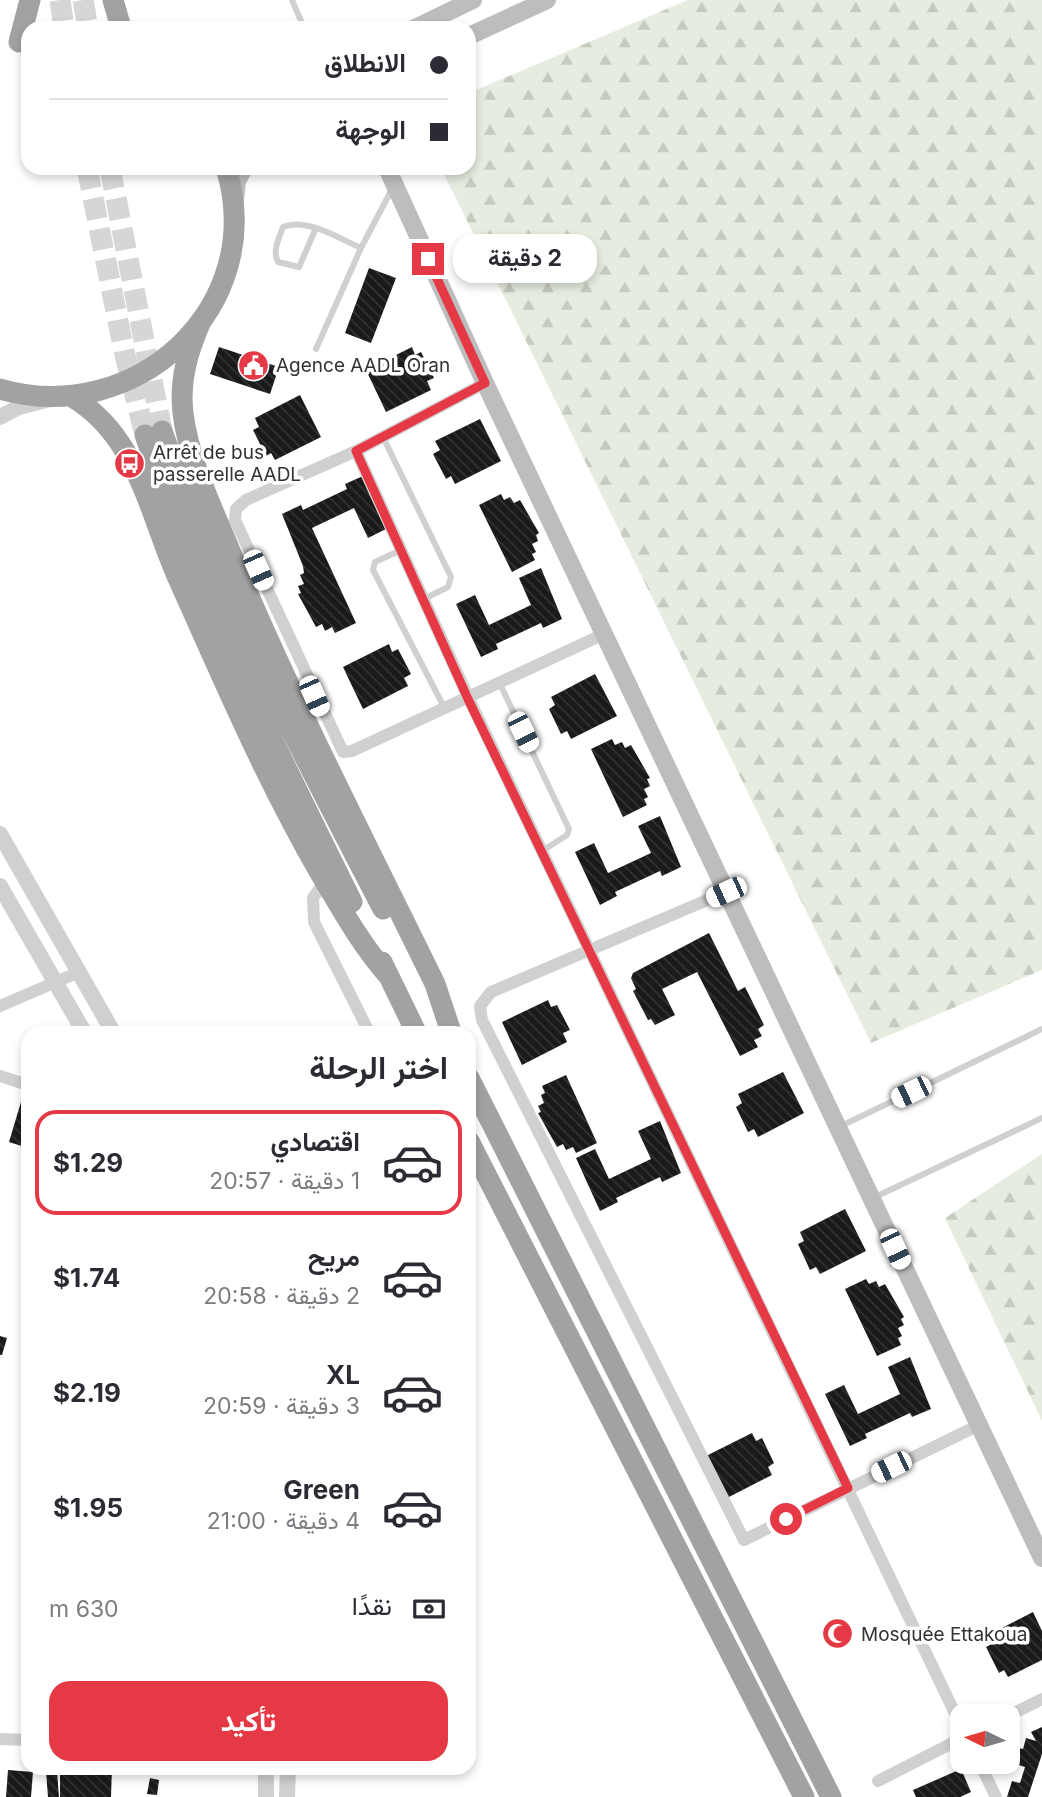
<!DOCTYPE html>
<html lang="ar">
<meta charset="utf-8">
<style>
body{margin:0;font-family:Inter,Vazirmatn,sans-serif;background:#f7f7f7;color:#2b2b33;direction:rtl;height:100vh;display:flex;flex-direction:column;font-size:26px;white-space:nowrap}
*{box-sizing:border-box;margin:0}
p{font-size:23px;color:#7c7c81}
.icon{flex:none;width:38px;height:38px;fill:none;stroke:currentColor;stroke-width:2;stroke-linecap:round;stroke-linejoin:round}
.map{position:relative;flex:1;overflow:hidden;direction:ltr}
.drawer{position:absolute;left:21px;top:1026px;width:455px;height:749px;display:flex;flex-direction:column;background:#fff;border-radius:21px;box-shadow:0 4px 10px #0003;direction:rtl}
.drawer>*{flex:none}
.banner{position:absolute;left:21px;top:21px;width:455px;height:154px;border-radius:21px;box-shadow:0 4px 10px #0003;direction:rtl;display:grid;align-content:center;height:154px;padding:0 28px;background:#fff}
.needle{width:46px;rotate:275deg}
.controls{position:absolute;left:950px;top:1704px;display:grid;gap:14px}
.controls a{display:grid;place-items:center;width:70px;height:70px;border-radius:14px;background:#fff;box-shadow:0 4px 10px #0003;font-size:35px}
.end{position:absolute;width:32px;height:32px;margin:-16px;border:9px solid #e63946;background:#fff;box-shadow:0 0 0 4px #fff}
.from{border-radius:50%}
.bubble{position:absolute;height:49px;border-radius:21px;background:#fff;box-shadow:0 4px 10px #0003;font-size:23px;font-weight:700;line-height:49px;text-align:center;direction:rtl}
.car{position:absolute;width:21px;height:42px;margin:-21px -10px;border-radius:9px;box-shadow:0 0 5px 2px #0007;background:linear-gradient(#fff 24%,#345 0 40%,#fff 0 76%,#345 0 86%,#fff 0)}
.banner b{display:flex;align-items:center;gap:24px;height:66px;font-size:26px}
.banner b+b{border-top:2px solid #e1e1e2}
.banner i{width:18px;height:18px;background:#2b2b33}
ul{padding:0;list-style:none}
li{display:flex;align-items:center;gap:21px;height:105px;margin:0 14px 10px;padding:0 14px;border:4px solid transparent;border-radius:21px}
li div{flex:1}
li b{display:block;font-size:26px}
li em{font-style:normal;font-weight:700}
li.selected{border-color:#e63946}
li>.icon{width:63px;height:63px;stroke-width:1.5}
h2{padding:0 28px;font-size:32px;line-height:84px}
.pay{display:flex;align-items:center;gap:18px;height:77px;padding:0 28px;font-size:26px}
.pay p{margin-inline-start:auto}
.action{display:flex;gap:14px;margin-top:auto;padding:14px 28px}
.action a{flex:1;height:80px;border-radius:21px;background:#e63946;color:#fff;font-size:28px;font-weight:700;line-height:80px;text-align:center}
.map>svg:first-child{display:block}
.forest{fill:url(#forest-firs)}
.building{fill:url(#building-back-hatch)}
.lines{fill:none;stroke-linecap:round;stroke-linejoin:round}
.trunk-tunnel{stroke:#d6d6d6;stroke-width:21;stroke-dasharray:21 10;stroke-linecap:butt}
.service{stroke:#d0d0d0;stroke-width:6}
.minor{stroke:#d0d0d0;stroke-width:12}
.tertiary{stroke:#d0d0d0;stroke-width:16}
.secondary{stroke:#bdbdbd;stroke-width:18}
.trunk{stroke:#a2a2a2;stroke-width:21}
.route{stroke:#e63946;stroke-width:9}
.labels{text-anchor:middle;stroke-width:7;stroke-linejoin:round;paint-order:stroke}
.poi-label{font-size:19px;fill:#333;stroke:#fff;text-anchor:start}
</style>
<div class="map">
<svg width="1042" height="1797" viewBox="0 0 1042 1797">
<defs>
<pattern id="forest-firs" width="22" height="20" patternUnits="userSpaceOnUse" patternTransform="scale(1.75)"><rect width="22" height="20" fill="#e6ecdf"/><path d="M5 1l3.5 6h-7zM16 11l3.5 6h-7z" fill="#c6cbc0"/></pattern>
<pattern id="building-back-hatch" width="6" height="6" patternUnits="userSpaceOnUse" patternTransform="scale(1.75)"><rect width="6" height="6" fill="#1a1a1a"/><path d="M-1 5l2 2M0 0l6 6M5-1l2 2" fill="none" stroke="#333"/></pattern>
</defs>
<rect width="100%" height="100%" fill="#fff"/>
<path class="forest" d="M688 0H1042V970L871 1043 441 168H469V93Z
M1042 1154V1421L945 1218Z"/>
<path class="building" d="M369 268 396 278 371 343 345 333Z
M219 347 279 367 270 394 210 374Z
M412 347 415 355 421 352 434 378 427 381 431 390 386 412 366 370Z
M300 395 321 437 275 460 271 453 266 456 253 430 259 427 255 418Z
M480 419 501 461 455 484 451 476 446 479 433 454 440 450 435 441Z
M363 476 388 528 368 538 354 508 312 528 356 623 335 633 332 627 325 631 322 624 316 627 298 594 301 593 298 586 304 584 300 575 304 573 303 566 282 514 301 505 303 510 347 489 345 484Z
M501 494 504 500 510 497 514 503 520 500 539 533 536 535 538 541 532 544 536 552 532 554 535 560 512 572 479 505Z
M541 568 562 619 543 628 541 623 496 644 498 649 481 657 456 604 475 595 489 625 531 605 519 578Z
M389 644 392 652 398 649 411 674 404 678 408 686 363 709 343 667Z
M595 674 617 716 571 739 567 731 561 734 549 709 555 705 551 697Z
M612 739 615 745 622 742 625 748 631 745 650 778 647 779 650 786 644 789 648 797 644 799 647 805 623 817 591 749Z
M660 816 681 867 662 876 660 871 615 892 617 896 600 905 575 852 594 843 608 873 651 853 638 826Z
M709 933 738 991 745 987 764 1025 758 1029 762 1036 754 1040 758 1047 740 1056 697 972 662 989 675 1015 655 1025 651 1019 648 1020 633 991 636 989 631 978 633 973Z
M548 1000 551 1007 557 1005 570 1030 563 1033 567 1042 522 1065 502 1022Z
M783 1072 804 1113 758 1137 754 1129 748 1132 736 1107 742 1103 738 1094Z
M566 1075 597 1143 576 1153 573 1147 566 1150 563 1144 557 1147 538 1113 541 1112 538 1106 544 1103 541 1095 545 1093 542 1086Z
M21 1102 28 1104V1148L9 1142Z
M660 1121 681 1173 662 1182 660 1177 616 1198 618 1202 600 1211 576 1158 595 1149 609 1179 651 1159 638 1131Z
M845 1209 866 1251 820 1274 816 1267 810 1270 798 1244 804 1241 800 1232Z
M866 1279 869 1284 876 1281 879 1287 885 1284 904 1317 901 1319 904 1325 898 1328 902 1336 898 1338 901 1345 877 1356 845 1289Z
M0 1336 7 1338 2 1355H0Z
M910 1357 931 1409 912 1417 910 1413 865 1434 867 1438 850 1446 825 1394 844 1385 858 1414 900 1394 888 1367Z
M752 1433 756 1441 762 1438 774 1463 768 1467 772 1475 727 1498 706 1456Z
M1033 1612 1042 1631V1660L1008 1677 1004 1670 999 1673 986 1647 992 1644 988 1635Z
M1042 1727V1754L1028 1797H1007L1012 1781 1020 1783 1025 1767 1008 1762V1745L1023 1749 1026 1738 1036 1741 1031 1732Z
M60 1768H112L111 1797H60Z
M961 1769 971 1792 960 1797H916L913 1790Z
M8 1770 33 1772 31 1797H6Z
M46 1771H57L59 1797H48Z
M150 1778 159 1780 157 1795 147 1794Z"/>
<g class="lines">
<path class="trunk-tunnel" d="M60 0 64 28
M83 0 88 28
M87 168 124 351 145 435
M110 168 162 431"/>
<path class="service" d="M292 0 304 28
M316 228 299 267 278 262C272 252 279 237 283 227 306 217 340 239 361 248
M316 349 361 248 392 189
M383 437 451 577 448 587 424 599
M399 551 375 562 373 570 445 709
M500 684 569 829 567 835 542 851
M839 1127 1042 1029
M873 1198 1042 1118"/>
<path class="minor" d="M485 383 356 451 469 699 962 1728
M356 451 246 500 236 509 235 520 343 752 352 751 604 634
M325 881 313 898 314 922 369 1032
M726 892 491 992 480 1006 482 1020 744 1540 979 1425
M0 1006 79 972
M0 1076 28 1085
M1006 1717 1042 1699
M0 1739 28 1740
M979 1762 996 1797
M878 1781 962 1738"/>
<path class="tertiary" d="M0 417 19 407 50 399
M0 834 113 1032
M0 886 84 1032
M266 1797V1768
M287 1797 288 1768"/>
<path class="secondary" d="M415 28 473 0
M469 36 547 0
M387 168 485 383 1042 1558
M235 200 237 181 244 168"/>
<path class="trunk" d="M113 0 121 28
M19 42 30 0
M201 321C188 352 179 379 183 413 189 464 216 515 235 563 295 706 367 845 435 984L451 1032
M0 389C135 428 269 307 226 168
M72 397C137 435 149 512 177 576 222 676 265 778 320 873 341 908 360 943 387 974
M162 431C220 598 302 753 383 909
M145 435C200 598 276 748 352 902
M382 962 416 1032
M469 1078 831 1797
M469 1141 804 1797"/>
</g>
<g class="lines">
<path class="route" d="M428 259 485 383 356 451 468 699 848 1488 786 1519"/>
</g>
<defs>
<symbol id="civic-disc" viewBox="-11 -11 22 22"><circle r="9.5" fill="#e63946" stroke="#fff"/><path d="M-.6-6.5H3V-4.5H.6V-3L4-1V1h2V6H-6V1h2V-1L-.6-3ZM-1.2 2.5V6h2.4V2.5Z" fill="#fff"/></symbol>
<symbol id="bus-disc" viewBox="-11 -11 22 22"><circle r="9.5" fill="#e63946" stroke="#fff"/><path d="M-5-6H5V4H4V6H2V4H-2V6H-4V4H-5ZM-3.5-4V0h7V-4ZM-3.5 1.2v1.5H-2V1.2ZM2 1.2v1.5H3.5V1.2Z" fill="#fff"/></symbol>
<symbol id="mosque-disc" viewBox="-11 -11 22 22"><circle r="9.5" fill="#e63946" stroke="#fff"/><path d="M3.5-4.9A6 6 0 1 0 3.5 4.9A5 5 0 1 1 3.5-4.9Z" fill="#fff"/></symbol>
</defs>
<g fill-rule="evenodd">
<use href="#civic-disc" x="236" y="348" width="35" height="35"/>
<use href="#bus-disc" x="112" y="446" width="35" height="35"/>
<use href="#mosque-disc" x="820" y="1616" width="35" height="35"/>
</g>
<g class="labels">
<g class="poi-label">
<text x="276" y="372">Agence AADL Oran</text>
<text x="153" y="459">Arrêt de bus<tspan x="153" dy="22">passerelle AADL</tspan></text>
<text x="861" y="1641">Mosquée Ettakoua</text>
</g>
</g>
</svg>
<div class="controls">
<a><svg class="needle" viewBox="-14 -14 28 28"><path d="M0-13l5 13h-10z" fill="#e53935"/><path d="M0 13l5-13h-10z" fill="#7c7c81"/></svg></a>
</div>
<i class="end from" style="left:786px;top:1519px"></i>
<i class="end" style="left:428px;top:259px"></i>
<div class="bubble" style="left:453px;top:234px;width:144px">2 دقيقة</div>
<i class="car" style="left:258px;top:570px;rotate:156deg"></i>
<i class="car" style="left:314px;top:696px;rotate:156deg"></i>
<i class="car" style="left:523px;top:732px;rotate:154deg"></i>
<i class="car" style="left:726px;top:892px;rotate:246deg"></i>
<i class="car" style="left:911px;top:1092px;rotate:244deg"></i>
<i class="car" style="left:895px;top:1249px;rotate:155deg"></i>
<i class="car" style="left:891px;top:1467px;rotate:244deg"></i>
<div class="banner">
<b><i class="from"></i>الانطلاق</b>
<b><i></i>الوجهة</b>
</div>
<section class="drawer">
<h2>اختر الرحلة</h2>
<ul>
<li class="selected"><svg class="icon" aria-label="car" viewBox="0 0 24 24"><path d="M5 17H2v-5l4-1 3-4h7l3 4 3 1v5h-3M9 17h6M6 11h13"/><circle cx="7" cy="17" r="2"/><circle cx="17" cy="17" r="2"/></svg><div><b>اقتصادي</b><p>1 دقيقة · 20:57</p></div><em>$1.29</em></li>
<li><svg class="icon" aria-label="car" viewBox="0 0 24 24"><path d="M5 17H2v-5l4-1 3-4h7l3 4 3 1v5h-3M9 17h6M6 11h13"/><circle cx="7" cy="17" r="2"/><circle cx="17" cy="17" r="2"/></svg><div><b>مريح</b><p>2 دقيقة · 20:58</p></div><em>$1.74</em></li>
<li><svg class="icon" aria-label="car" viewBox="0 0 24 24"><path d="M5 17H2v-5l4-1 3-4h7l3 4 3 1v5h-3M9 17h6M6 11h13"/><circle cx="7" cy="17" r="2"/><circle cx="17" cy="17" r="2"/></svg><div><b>XL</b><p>3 دقيقة · 20:59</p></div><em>$2.19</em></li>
<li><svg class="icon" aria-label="car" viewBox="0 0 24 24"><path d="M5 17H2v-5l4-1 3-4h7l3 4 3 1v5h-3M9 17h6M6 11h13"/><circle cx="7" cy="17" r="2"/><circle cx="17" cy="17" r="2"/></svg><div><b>Green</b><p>4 دقيقة · 21:00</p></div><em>$1.95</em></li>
</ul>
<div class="pay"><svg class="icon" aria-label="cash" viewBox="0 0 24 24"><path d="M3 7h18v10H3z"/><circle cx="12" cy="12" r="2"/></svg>نقدًا<p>630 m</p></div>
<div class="action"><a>تأكيد</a></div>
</section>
</div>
